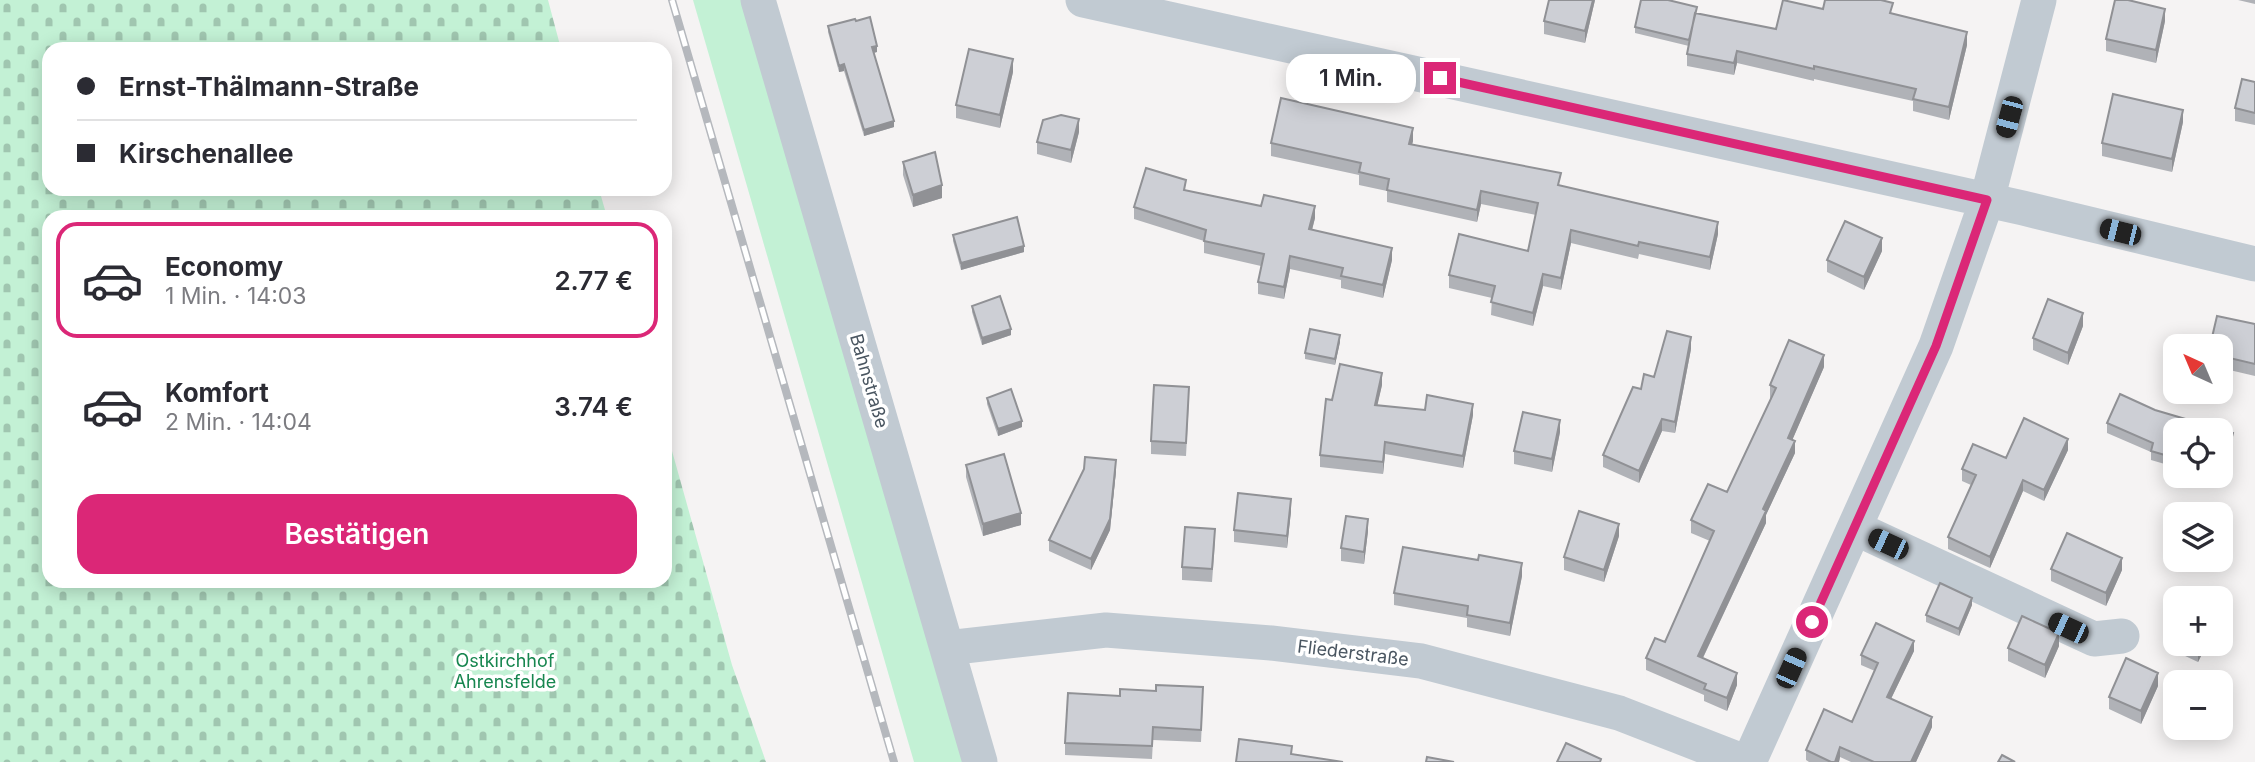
<!DOCTYPE html>
<html lang="de">
<meta charset="utf-8">
<style>
body{margin:0;font-family:Inter,sans-serif;background:#f2f2f3;color:#2b2b33;height:100vh;display:flex;flex-direction:column;font-size:26px;white-space:nowrap}
*{box-sizing:border-box;margin:0}
p{font-size:23px;color:#7c7c81}
.icon{flex:none;width:38px;height:38px;fill:none;stroke:currentColor;stroke-width:2;stroke-linecap:round;stroke-linejoin:round}
.map{position:relative;flex:1;overflow:hidden}
.sheet{position:absolute;left:42px;top:210px;width:630px;height:378px;display:flex;flex-direction:column;background:#fff;border-radius:21px;box-shadow:0 4px 18px #0003}
.sheet>*{flex:none}
.hud{position:absolute;left:42px;top:42px;width:630px;height:154px;border-radius:21px;box-shadow:0 4px 18px #0003;display:grid;align-content:center;height:154px;padding:0 35px;background:#fff}
.needle{width:46px;rotate:316deg}
.fabs{position:absolute;left:2163px;top:334px;display:grid;gap:14px}
.fabs a{display:grid;place-items:center;width:70px;height:70px;border-radius:14px;background:#fff;box-shadow:0 4px 18px #0003;font-size:35px}
.end{position:absolute;width:32px;height:32px;margin:-16px;border:9px solid #db2777;background:#fff;box-shadow:0 0 0 4px #fff}
.from{border-radius:50%}
.bubble{position:absolute;height:49px;border-radius:21px;background:#fff;box-shadow:0 4px 18px #0003;font-size:23px;font-weight:600;line-height:49px;text-align:center}
.car{position:absolute;width:21px;height:42px;margin:-21px -10px;border-radius:9px;box-shadow:0 0 5px 2px #0007;background:linear-gradient(#222 24%,#8ab4d8 0 40%,#222 0 76%,#8ab4d8 0 86%,#222 0)}
.hud b{display:flex;align-items:center;gap:24px;height:66px;font-size:26px}
.hud b+b{border-top:2px solid #e1e1e2}
.hud i{width:18px;height:18px;background:#2b2b33}
ul{padding:12px 0 0;list-style:none}
li{display:flex;align-items:center;gap:21px;height:116px;margin:0 14px 10px;padding:0 21px;border:4px solid transparent;border-radius:21px}
li div{flex:1}
li b{display:block;font-size:26px}
li em{font-style:normal;font-weight:600}
li.selected{border-color:#db2777}
li>.icon{width:63px;height:63px;stroke-width:1.5}
.primary-button{display:flex;gap:14px;margin-top:auto;padding:14px 35px}
.primary-button a{flex:1;height:80px;border-radius:21px;background:#db2777;color:#fff;font-size:28px;font-weight:600;line-height:80px;text-align:center}
.map>svg:first-child{display:block}
.grass{fill:#c3f1d5}
.cemetery{fill:url(#cemetery-stones)}
.lines{fill:none;stroke-linecap:round;stroke-linejoin:round}
.minor{stroke:#c1cad2;stroke-width:35}
.rail-casing{stroke:#b5b8bd;stroke-width:8}
.rail{stroke:#fff;stroke-width:5;stroke-dasharray:16;stroke-linecap:butt}
.wall{fill:#b0b2b7}
.shaded-wall{fill:#909195}
.building{fill:#cdcfd5;stroke:#909195;stroke-width:2}
.route{stroke:#db2777;stroke-width:9}
.labels{text-anchor:middle;stroke-width:7;stroke-linejoin:round;paint-order:stroke}
.street-label{font-size:18px;fill:#4a5661;stroke:#fff}
.park-label{font-size:18px;fill:#17864f;stroke:#fff}
</style>
<div class="map">
<svg width="2255" height="762" viewBox="0 0 2255 762">
<defs>
<pattern id="cemetery-stones" width="16" height="16" patternUnits="userSpaceOnUse" patternTransform="scale(1.75)"><rect width="16" height="16" fill="#c3f1d5"/><path d="M2 7V4a2 2 0 0 1 4 0v3zM10 15v-3a2 2 0 0 1 4 0v3z" fill="#a0c6b0"/></pattern>
</defs>
<rect width="100%" height="100%" fill="#f5f3f3"/>
<path class="grass" d="M693 0H745L968 762H914Z"/>
<path class="cemetery" d="M0 0H548L561 49H49V189H599L607 217H49V581H665V426L732 665 766 762H0Z"/>
<g class="lines">
<path class="minor" d="M758 0 980 762
M1083 0 2023 208 2255 264
M1855 528 2094 639 2122 636
M947 648 1106 630 1271 643 1421 661 1619 713 1745 762
M1749 762 1936 346 1987 200 2039 0"/>
<defs>
<path id="rail" d="M672 0 894 762"/>
</defs>
<use href="#rail" class="rail-casing"/>
<use href="#rail" class="rail"/>
</g>
<path class="wall" d="M1595 0 1585 43 1544 34V21Z
M2238 0H2255V4Z
M1823 9 1893 14 1967 45 1949 120 1913 111V101L1814 79V81L1737 63 1734 75 1687 66V54L1689 46 1635 33V27L1697 13 1776 29Z
M856 21 877 52 874 53 894 127 864 136 844 71 839 72 828 32V26Z
M2165 21 2156 63 2106 51V39Z
M1013 72 1000 128 956 118V105Z
M2255 82V125L2235 121V108Z
M2183 122 2172 172 2102 156V143Z
M1079 132 1071 163 1037 154V142Z
M1413 141 1412 144 1561 186 1718 234 1710 270 1639 254 1638 259 1571 243 1561 290 1543 286 1533 326 1491 315 1492 298 1449 288V275L1528 251 1536 215 1481 204 1477 222 1387 202V191L1359 185V175L1271 156V143Z
M903 162 942 198 913 207 903 175Z
M1186 191 1315 218 1312 230 1392 260 1383 298 1341 288V280L1290 269 1284 299 1258 294V282L1261 266 1204 253V241L1134 219V207Z
M953 235 1024 252 961 270 953 241Z
M1882 251 1864 290 1827 272V260Z
M972 306 1011 335 982 345 972 312Z
M2255 324V376L2221 368V346Z
M2083 326 2068 365 2033 350V338Z
M1340 342 1335 365 1305 359V353Z
M1691 349 1675 433 1662 431 1639 483 1603 467V455L1641 389Z
M1824 367 1792 440 1795 453 1766 515V523L1703 658 1737 685 1727 711 1704 701V695L1646 670V658L1665 642 1710 541 1691 533V520L1727 492 1771 398H1770V385Z
M1382 385 1377 405 1473 415 1463 468 1385 454 1383 474 1320 467V455L1332 400Z
M2120 394 2155 410 2233 433V443L2223 481 2206 476H2221V430H2175V467L2151 460V452L2107 433V423Z
M987 398 1022 427 998 436 987 404Z
M1189 400 1186 456 1151 454V441Z
M1560 432 1552 472 1514 464V451Z
M2068 450 2044 501 2023 491 1990 568 1948 549V537L1971 485 1962 481V469L2006 458Z
M966 465 1021 525 983 536 966 477Z
M1116 471 1110 530 1091 570 1049 551V540Z
M1291 511 1287 548 1234 542V530Z
M1368 531 1364 564 1341 561V548Z
M1619 536 1604 582 1564 570V557Z
M1215 542 1212 582 1182 580V567Z
M1478 560 1522 576 1510 636 1467 627V618L1394 605V593Z
M2051 569 2122 570 2106 606 2051 581Z
M1972 605 1959 636 1926 622V615Z
M2175 615V644H2207L2198 662 2166 647V635Z
M2059 646 2045 678 2008 661V648Z
M1914 651 1891 699 1932 727 1916 762H1851L1840 757 1839 762H1809L1806 760V750L1852 722 1875 671 1861 665V655Z
M2158 686 2141 724 2109 709V697Z
M1203 700 1201 742 1153 740 1152 759 1065 755V743Z"/>
<path class="shaded-wall" d="M1593 0H1595L1585 43V31Z
M2165 9V21L2156 63V50Z
M1967 32V45L1949 120V107Z
M877 46V52L872 53V47Z
M1737 51V63L1734 75V63Z
M1013 59V72L1000 128V115Z
M844 64V71L839 72V66Z
M2183 110V122L2172 172V159Z
M1079 119V132L1071 163V150Z
M894 121V127L864 136V130Z
M1413 128V141L1409 156V144Z
M942 185V198L913 207V195Z
M1481 191V204L1477 222V210Z
M1315 206V218L1309 241V229Z
M1718 222V234L1710 270V257Z
M1571 230V243L1561 290V278Z
M1882 238V251L1864 290V277Z
M1024 246V252L961 270V263Z
M1392 248V260L1383 298V285Z
M1290 256V269L1284 299V287Z
M1543 274V286L1533 326V313Z
M2083 313V326L2068 365V353Z
M1011 329V335L982 345V338Z
M1340 335V342L1335 365V359Z
M1691 337V349L1675 433V422Z
M1824 355V367L1788 450V438Z
M1382 373V385L1375 416V405Z
M1473 404V415L1463 468V456Z
M1662 419V431L1639 483V471Z
M1560 420V432L1552 472V459Z
M1022 421V427L998 436V429Z
M2233 433V443L2223 481V471Z
M2068 439V450L2044 501V490Z
M1795 441V453L1766 515V523L1698 668V656L1763 509Z
M1385 442V454L1383 474V462Z
M1116 460V471L1110 530 1091 570V559Z
M2023 480V491L1990 568V557Z
M1291 499V511L1287 548V536Z
M1021 513V525L983 536V524Z
M1368 519V531L1364 564V552Z
M1619 524V536L1604 582V570Z
M2122 558V570L2106 606V593Z
M1522 563V576L1510 636V623Z
M1972 598V605L1959 636V629Z
M2059 633V646L2045 678V665Z
M1914 641V651L1887 707V697Z
M2201 644H2207L2198 662V650Z
M1737 673V685L1727 711V698Z
M2158 673V686L2141 724V711Z
M1932 717V727L1916 762H1911Z
M1840 747V757L1839 762H1835Z"/>
<path class="building" d="M1549 0H1593L1585 31 1544 21Z
M1641 0H1668L1697 7 1689 40 1635 27Z
M1783 0 1823 9 1825 0H1881L1893 3 1890 13 1967 32 1949 107 1913 99 1916 89 1814 66V69L1737 51 1734 63 1687 54 1695 13 1776 29Z
M2115 0H2128L2165 9 2156 50 2106 39Z
M870 17 877 46 872 47 894 121 864 130 844 64 839 66 828 26 855 19 856 21Z
M969 49 1013 59 1000 115 956 105Z
M2242 79 2255 82V113L2235 108Z
M2113 94 2183 110 2172 159 2102 143Z
M1281 98 1413 128 1409 144 1561 173 1558 185 1718 222 1710 257 1639 242 1638 246 1571 230 1561 278 1543 274 1533 313 1491 302 1495 286 1449 275 1459 234 1528 251 1538 203 1481 191 1477 210 1387 190 1389 179 1359 172 1361 163 1271 143Z
M1061 115 1079 119 1071 150 1037 142 1043 120Z
M935 152 942 185 913 195 903 162Z
M1146 168 1186 180 1184 190 1261 206 1264 195 1315 206 1309 229 1392 248 1383 285 1341 276 1343 268 1290 256 1284 287 1258 282 1264 254 1204 241 1206 230 1134 207Z
M1017 217 1024 246 961 263 953 235Z
M1845 221 1882 238 1864 277 1827 260Z
M1000 296 1011 329 982 338 972 306Z
M2048 299 2083 313 2068 353 2033 338Z
M2217 316 2255 324V364L2221 356V346H2210Z
M1310 329 1340 335 1335 359 1305 353Z
M1667 331 1691 337 1675 422 1662 419 1639 471 1603 455 1633 387 1641 389 1644 374 1654 377Z
M1789 340 1824 355 1788 438 1795 441 1763 509 1766 511 1698 656 1737 673 1727 698 1704 689 1706 684 1646 658 1655 638 1665 642 1714 531 1691 520 1708 484 1727 492 1776 388 1770 385Z
M1340 364 1382 373 1375 405 1425 410 1427 395 1473 404 1463 456 1385 442 1383 462 1320 455 1326 399 1332 400Z
M1154 385 1189 387 1186 443 1151 441Z
M1011 389 1022 421 998 429 987 398Z
M2120 394 2155 410 2233 433 2223 471 2221 470V430H2175V458L2151 451 2153 443 2107 423Z
M1523 412 1560 420 1552 459 1514 451Z
M2024 418 2068 439 2044 490 2023 480 1990 557 1948 537 1976 475 1962 469 1973 444 2006 458Z
M1004 454 1021 513 983 524 966 465Z
M1085 457 1116 460 1110 519 1091 559 1049 540 1084 469Z
M1238 493 1291 499 1287 536 1234 530Z
M1579 511 1619 524 1604 570 1564 557Z
M1346 516 1368 519 1364 552 1341 548Z
M1185 527 1215 529 1212 569 1182 567Z
M2067 533 2122 558 2106 593 2051 569Z
M1403 547 1478 560 1479 555 1522 563 1510 623 1467 615 1468 606 1394 593Z
M1940 583 1972 598 1959 629 1926 615Z
M2175 615V639L2166 635Z
M2022 616 2059 633 2045 665 2008 648Z
M1876 623 1914 641 1887 697 1932 717 1911 762H1874L1840 747 1835 762H1831L1806 750 1824 709 1852 722 1878 663 1861 655Z
M2186 644H2201L2198 650Z
M2126 658 2158 673 2141 711 2109 697Z
M1156 685 1203 687 1201 730 1153 727 1152 746 1065 743 1068 693 1120 696V689L1156 691Z
M1239 739 1292 746 1291 754 1343 762H1236Z
M1566 743 1601 759 1600 762H1557Z
M2002 755 2015 762H1998Z
M1427 757 1454 762H1426Z"/>
<g class="lines">
<path class="route" d="M1440 78 1987 200 1936 346 1812 622"/>
</g>
<g class="labels">
<g class="street-label">
<text transform="translate(869 381) rotate(74)" y="6">Bahnstraße</text>
<text transform="translate(1353 653) rotate(7)" y="6">Fliederstraße</text>
</g>
<g class="park-label">
<text x="505" y="667">Ostkirchhof<tspan x="505" dy="21">Ahrensfelde</tspan></text>
</g>
</g>
</svg>
<div class="fabs">
<a><svg class="needle" viewBox="-14 -14 28 28"><path d="M0-13l5 13h-10z" fill="#e53935"/><path d="M0 13l5-13h-10z" fill="#7c7c81"/></svg></a>
<a><svg class="icon" aria-label="locate" viewBox="0 0 24 24"><circle cx="12" cy="12" r="6"/><path d="M12 2v4M12 18v4M2 12h4M18 12h4"/></svg></a>
<a><svg class="icon" aria-label="layers" viewBox="0 0 24 24"><path d="M12 4l9 5-9 5-9-5zM3 14l9 5 9-5"/></svg></a>
<a>+</a>
<a>−</a>
</div>
<i class="end from" style="left:1812px;top:622px"></i>
<i class="end" style="left:1440px;top:78px"></i>
<div class="bubble" style="left:1286px;top:54px;width:130px">1 Min.</div>
<i class="car" style="left:2009px;top:117px;rotate:195deg"></i>
<i class="car" style="left:2120px;top:232px;rotate:284deg"></i>
<i class="car" style="left:1888px;top:544px;rotate:295deg"></i>
<i class="car" style="left:2068px;top:628px;rotate:295deg"></i>
<i class="car" style="left:1791px;top:668px;rotate:24deg"></i>
<div class="hud">
<b><i class="from"></i>Ernst-Thälmann-Straße</b>
<b><i></i>Kirschenallee</b>
</div>
<section class="sheet">
<ul>
<li class="selected"><svg class="icon" aria-label="car" viewBox="0 0 24 24"><path d="M5 17H2v-5l4-1 3-4h7l3 4 3 1v5h-3M9 17h6M6 11h13"/><circle cx="7" cy="17" r="2"/><circle cx="17" cy="17" r="2"/></svg><div><b>Economy</b><p>1 Min. · 14:03</p></div><em>2.77 €</em></li>
<li><svg class="icon" aria-label="car" viewBox="0 0 24 24"><path d="M5 17H2v-5l4-1 3-4h7l3 4 3 1v5h-3M9 17h6M6 11h13"/><circle cx="7" cy="17" r="2"/><circle cx="17" cy="17" r="2"/></svg><div><b>Komfort</b><p>2 Min. · 14:04</p></div><em>3.74 €</em></li>
</ul>
<div class="primary-button"><a>Bestätigen</a></div>
</section>
</div>
